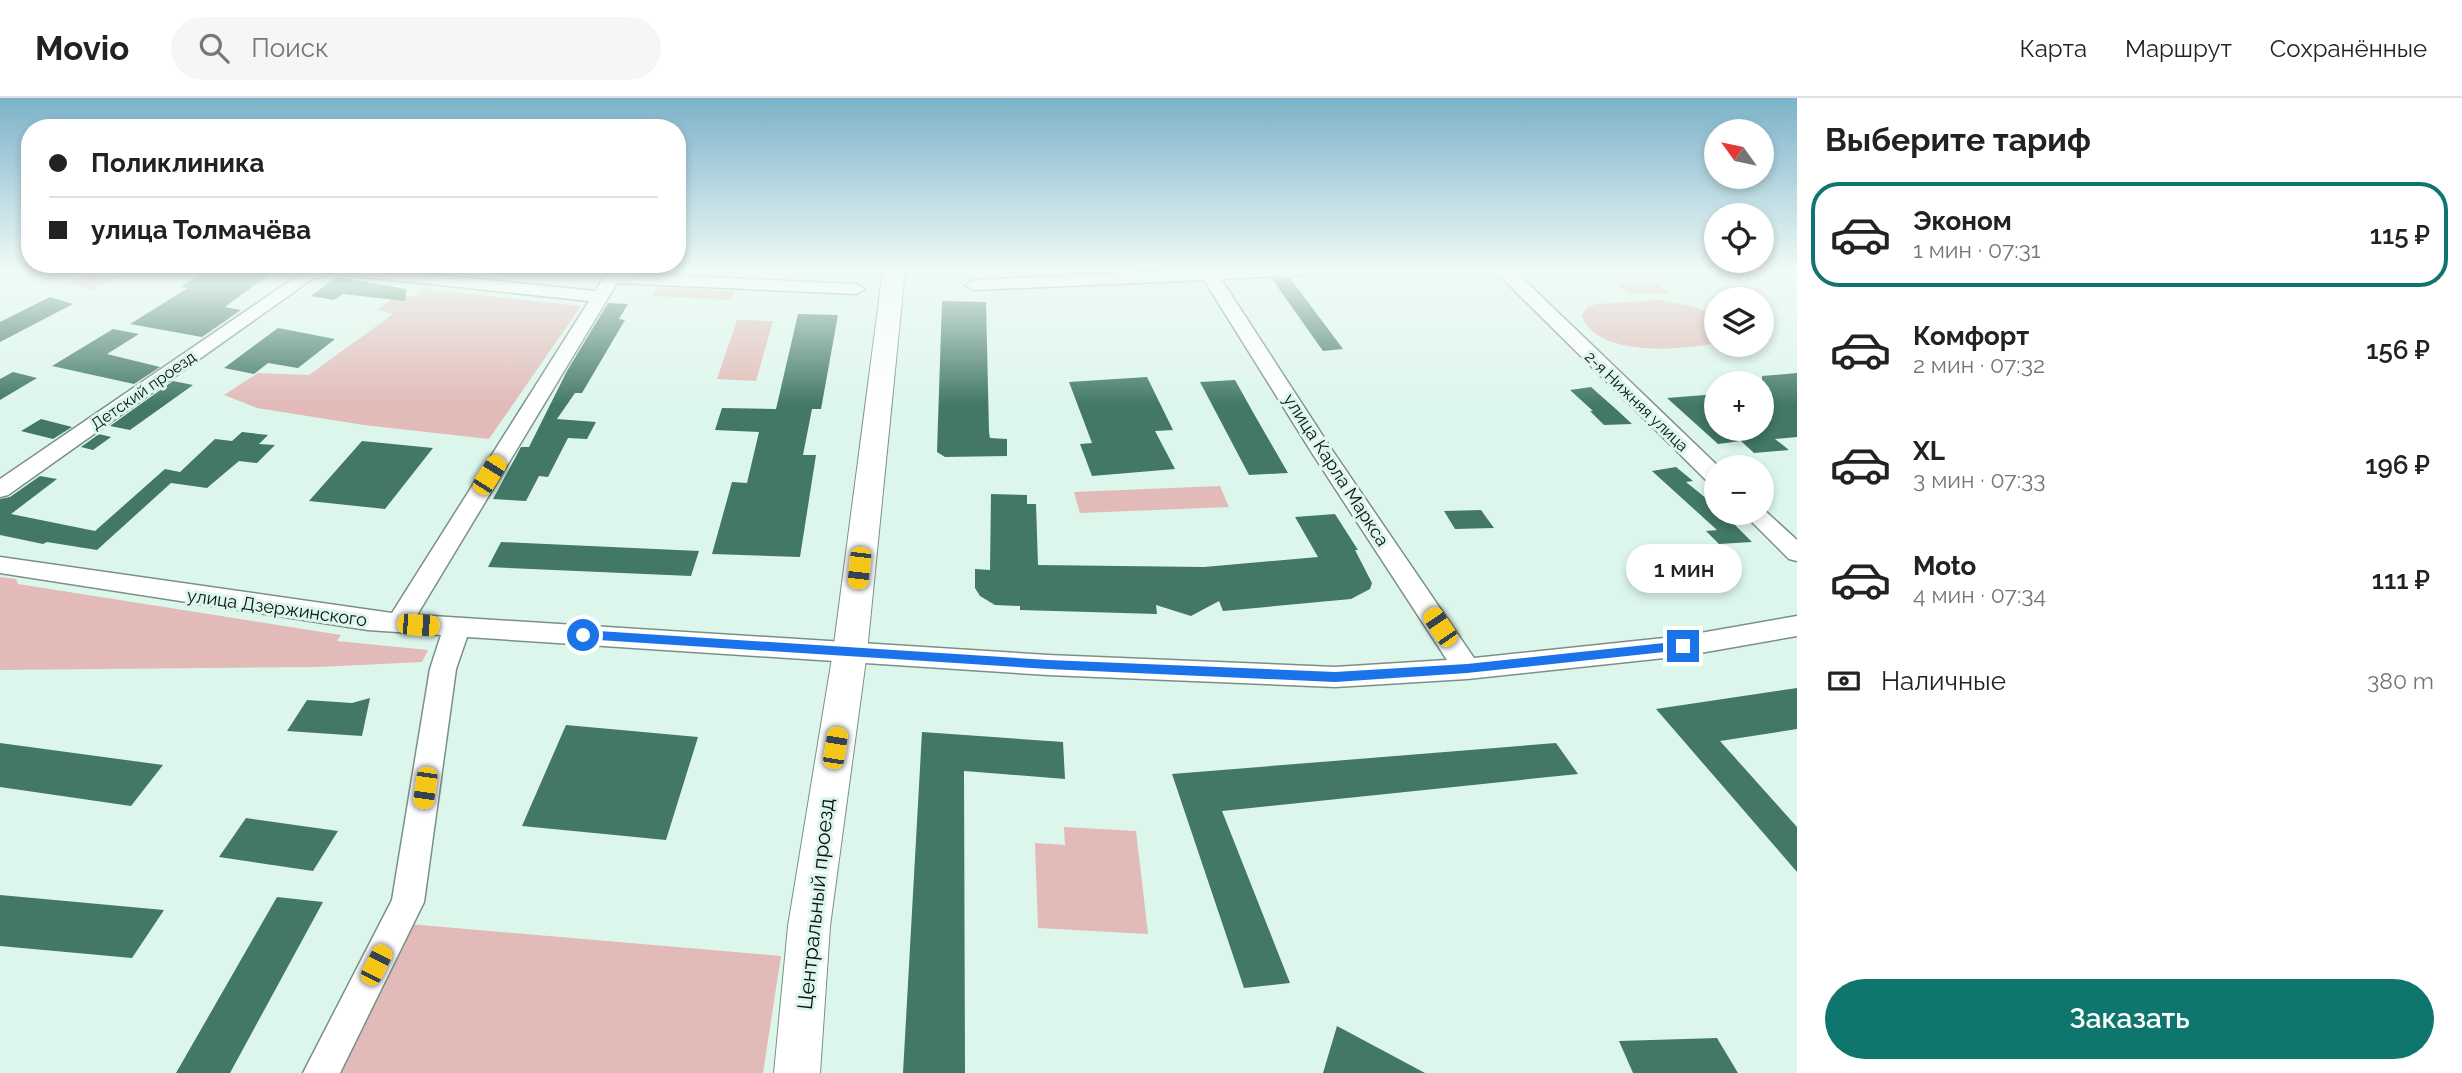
<!DOCTYPE html>
<html lang="ru">
<meta charset="utf-8">
<style>
body{margin:0;font-family:Raleway,sans-serif;background:#f6f6f6;color:#222;height:100vh;display:flex;flex-direction:column;font-size:26px;white-space:nowrap}
*{box-sizing:border-box;margin:0}
p{font-size:23px;color:#767676}
.icon{flex:none;width:38px;height:38px;fill:none;stroke:currentColor;stroke-width:2;stroke-linecap:round;stroke-linejoin:round}
.map{position:relative;flex:1;overflow:hidden}
.side{display:flex;flex-direction:column;background:#fff;width:665px}
.side>*{flex:none}
.top-card{position:absolute;left:21px;top:21px;width:665px;height:154px;border-radius:28px;box-shadow:0 4px 10px #0003;display:grid;align-content:center;height:154px;padding:0 28px;background:#fff}
.needle{width:46px;rotate:303deg}
.tools{position:absolute;left:1704px;top:21px;display:grid;gap:14px}
.tools a{display:grid;place-items:center;width:70px;height:70px;border-radius:50%;background:#fff;box-shadow:0 4px 10px #0003;font-size:35px}
.end{position:absolute;width:32px;height:32px;margin:-16px;border:9px solid #1a73e8;background:#fff;box-shadow:0 0 0 4px #fff}
.from{border-radius:50%}
.bubble{position:absolute;height:49px;border-radius:24px;background:#fff;box-shadow:0 4px 10px #0003;font-size:23px;font-weight:600;line-height:49px;text-align:center}
.car{position:absolute;width:21px;height:42px;margin:-21px -10px;border-radius:9px;box-shadow:0 0 5px 2px #0007;background:linear-gradient(#f5c518 24%,#345 0 40%,#f5c518 0 76%,#345 0 86%,#f5c518 0)}
.top-card b{display:flex;align-items:center;gap:24px;height:66px;font-size:26px}
.top-card b+b{border-top:2px solid #e0e0e0}
.top-card i{width:18px;height:18px;background:#222}
ul{padding:0;list-style:none}
li{display:flex;align-items:center;gap:21px;height:105px;margin:0 14px 10px;padding:0 14px;border:4px solid transparent;border-radius:28px}
li div{flex:1}
li b{display:block;font-size:26px}
li em{font-style:normal;font-weight:600}
li.active{border-color:#0f766e}
li>.icon{width:63px;height:63px;stroke-width:1.5}
h2{padding:0 28px;font-size:32px;line-height:84px}
.pay{display:flex;align-items:center;gap:18px;height:77px;padding:0 28px;font-size:26px}
.pay p{margin-inline-start:auto}
.button{display:flex;gap:14px;margin-top:auto;padding:14px 28px}
.button a{flex:1;height:80px;border-radius:42px;background:#0f766e;color:#fff;font-size:28px;font-weight:600;line-height:80px;text-align:center}
header{display:flex;align-items:center;gap:42px;box-sizing:border-box;height:98px;padding:0 35px;background:#fff;border-bottom:2px solid #e0e0e0}
header strong{font-size:33px}
nav{display:flex;gap:38px;margin-inline-start:auto;font-size:24px}
.search{width:490px;height:63px;background:#f6f6f6;display:flex;align-items:center;gap:18px;box-sizing:border-box;padding:0 24px;border-radius:38px;color:#767676;font-size:26px}
main{display:flex;flex:1;min-height:0}
.map>svg:first-child{display:block}
.green{fill:#e2bab7}
.building{fill:#427865}
.lines{fill:none;stroke-linecap:round;stroke-linejoin:round}
.minor-casing{stroke:#7a9087;stroke-width:3}
.major-casing{stroke:#7a9087;stroke-width:2}
.minor{fill:#fff;fill-rule:evenodd}
.major{fill:#fff;fill-rule:evenodd}
.route{fill:#1a73e8}
.labels{text-anchor:middle;stroke-width:6;stroke-linejoin:round;paint-order:stroke}
.far-street-label{font-size:16px;fill:#0a130f;stroke:#ddf6ec}
.street-label{font-size:18px;fill:#0a130f;stroke:#ddf6ec}
.near-street-label{font-size:21px;fill:#0a130f;stroke:#ddf6ec}
</style>
<header>
<strong>Movio</strong>
<div class="search"><svg class="icon" aria-label="search" viewBox="0 0 24 24"><circle cx="10" cy="10" r="6"/><path d="M15 15l6 6"/></svg>Поиск</div>
<nav><a>Карта</a><a>Маршрут</a><a>Сохранённые</a></nav>
</header>
<main>
<div class="map">
<svg width="1797" height="975" viewBox="0 0 1797 975">
<rect width="100%" height="100%" fill="#ddf6ec"/>
<path class="green" d="M88 175 119 179 93 192 68 185Z
M1616 185H1657L1669 196H1628Z
M658 189 735 193 731 202 653 198Z
M423 191 581 208 489 341 364 327 257 310 224 297 258 275 309 277 393 216 377 212 398 196 415 199Z
M1659 202 1695 209 1717 219V245C1683 252 1597 260 1582 218L1586 210 1596 206Z
M737 222 773 223 756 283 717 281Z
M1220 388 1229 409 1080 415 1074 394Z
M0 479 16 481 18 486 341 537 337 543 428 552 422 564 319 569 0 572Z
M1064 729 1136 733 1148 836 1038 830 1035 745 1065 747Z
M409 826 781 858 763 975H335Z"/>
<path class="building" d="M206 172H275L225 209 241 212 202 239 130 226 188 190 181 189Z
M337 179 406 191 405 203 343 196 334 202 311 198Z
M1290 180 1343 251 1323 253 1272 181Z
M50 199 73 206 0 244V224Z
M942 203 986 204 989 334 990 340 1007 341V358L945 359 937 354Z
M608 205 628 206 619 221 625 222 582 295H575L557 321 596 324 587 341 568 340 548 379 539 378 526 403 493 401 521 349H529L567 273Z
M798 216 838 217 821 311H812L803 357H816L800 459 712 456 732 384 747 385 759 334 715 332 722 310 776 311Z
M278 230 335 241 298 270 268 265 254 276 224 270Z
M113 231 139 236 107 256 160 269 134 286 52 268Z
M13 274 37 280 0 302V281Z
M1797 275V339L1775 341 1789 352 1754 355 1741 343 1718 346 1667 300 1717 296V331H1762V278Z
M1147 279 1173 332 1155 333 1175 371 1092 378 1080 346 1092 345 1069 284Z
M1235 282 1254 316 1288 375 1249 377 1200 284Z
M173 283 193 287 130 332 110 328Z
M1591 289 1617 312 1632 326 1604 327 1590 313H1593L1570 292Z
M41 321 72 329 53 341 21 333Z
M242 334 268 337 259 346 275 347 257 365 239 363 207 390 171 385 97 452 47 444 43 446 0 437V401L10 399 40 378 57 381 11 416 95 433 165 371 180 374 215 341 232 343Z
M99 336 111 339 93 352 81 349Z
M362 343 433 350 385 411 309 403Z
M1676 369 1693 383 1686 384 1717 409V415H1723L1752 444 1719 446 1706 433 1717 432 1652 373Z
M991 396 1027 397V406H1036L1038 467 1204 469 1318 459 1295 419 1335 416 1358 452H1355L1372 485 1370 491 1351 501 1223 513 1219 503 1191 518 1156 507 1157 516 1020 512V508L995 507 980 498 975 490V471L990 472Z
M1481 412 1494 430 1455 431 1444 413Z
M501 444 699 453 691 478 488 469Z
M1797 590V631L1720 643 1797 729V774L1656 611Z
M370 600 362 638 287 633 307 602 352 605Z
M566 627 698 639 666 742 522 728Z
M922 634 1063 644 1065 681 964 673 965 975H903Z
M0 645 163 667 131 708 0 689Z
M1556 645 1578 676 1222 713 1290 885 1244 890 1172 676Z
M246 720 338 733 313 773 219 759Z
M0 797 164 812 132 860 0 848Z
M277 799 323 804 230 975H176Z
M1337 928 1425 975H1323Z
M1717 940 1738 975H1633L1619 943Z"/>
<g class="lines">
<defs>
<path id="minor" d="M306 172H330L328 176 312 181 8 397 0 399V381Z
M337 172H389L595 193 606 176 612 175 856 186 865 191 856 196 617 185 417 517 1048 557 1335 569 1447 562 1312 355 1204 182 974 192 965 187 974 182 1198 172H1309L1301 177 1221 181 1332 352 1474 560 1683 538 1797 518V538L1683 558 1467 581 1335 589 1048 577 467 539 456 571 424 804 340 975H303L392 802 430 571 441 537 368 532 0 475V459L392 515 589 203 345 177Z
M1488 172 1515 173 1719 369 1717 387 1709 385 1503 181 1490 176Z
M1762 410 1797 442V463L1789 461 1743 415H1762Z"/>
<path id="major" d="M883 172H905L867 554 830 828 820 975H774L788 828 833 554Z"/>
</defs>
<use href="#minor" class="minor-casing"/>
<use href="#major" class="major-casing"/>
<use href="#minor" class="minor"/>
<use href="#major" class="major"/>
</g>
<linearGradient id="sky" x2="0" y2="1"><stop stop-color="#7bb2c9"/><stop offset="0.56" stop-color="#f0fbf6"/><stop offset="1" stop-color="#f0fbf6" stop-opacity="0"/></linearGradient>
<rect width="1797" height="308" fill="url(#sky)"/>
<path class="route" d="M583 532 1048 562 1335 574 1467 566 1683 543 1689 548 1683 552 1467 575 1335 584 1048 571 583 541 577 537Z"/>
<g class="labels">
<g class="far-street-label">
<text transform="translate(143 292) rotate(-35)" y="6">Детский проезд</text>
<text transform="translate(1637 303) rotate(44)" y="6">2-я Нижняя улица</text>
</g>
<g class="street-label">
<text transform="translate(1336 372) rotate(57)" y="6">улица Карла Маркса</text>
<text transform="translate(277 510) rotate(8)" y="6">улица Дзержинского</text>
</g>
<g class="near-street-label">
<text transform="translate(816 806) rotate(-84)" y="7">Центральный проезд</text>
</g>
</g>
</svg>
<div class="tools">
<a><svg class="needle" viewBox="-14 -14 28 28"><path d="M0-13l5 13h-10z" fill="#e53935"/><path d="M0 13l5-13h-10z" fill="#767676"/></svg></a>
<a><svg class="icon" aria-label="locate" viewBox="0 0 24 24"><circle cx="12" cy="12" r="6"/><path d="M12 2v4M12 18v4M2 12h4M18 12h4"/></svg></a>
<a><svg class="icon" aria-label="layers" viewBox="0 0 24 24"><path d="M12 4l9 5-9 5-9-5zM3 14l9 5 9-5"/></svg></a>
<a>+</a>
<a>−</a>
</div>
<i class="end from" style="left:583px;top:537px"></i>
<i class="end" style="left:1683px;top:548px"></i>
<div class="bubble" style="left:1626px;top:446px;width:116px">1 мин</div>
<i class="car" style="left:489px;top:377px;rotate:32deg"></i>
<i class="car" style="left:859px;top:470px;rotate:186deg"></i>
<i class="car" style="left:418px;top:527px;rotate:94deg"></i>
<i class="car" style="left:1440px;top:529px;rotate:326deg"></i>
<i class="car" style="left:835px;top:650px;rotate:9deg"></i>
<i class="car" style="left:425px;top:690px;rotate:188deg"></i>
<i class="car" style="left:376px;top:867px;rotate:27deg"></i>
<div class="top-card">
<b><i class="from"></i>Поликлиника</b>
<b><i></i>улица Толмачёва</b>
</div>
</div>
<section class="side">
<h2>Выберите тариф</h2>
<ul>
<li class="active"><svg class="icon" aria-label="car" viewBox="0 0 24 24"><path d="M5 17H2v-5l4-1 3-4h7l3 4 3 1v5h-3M9 17h6M6 11h13"/><circle cx="7" cy="17" r="2"/><circle cx="17" cy="17" r="2"/></svg><div><b>Эконом</b><p>1 мин · 07:31</p></div><em>115 ₽</em></li>
<li><svg class="icon" aria-label="car" viewBox="0 0 24 24"><path d="M5 17H2v-5l4-1 3-4h7l3 4 3 1v5h-3M9 17h6M6 11h13"/><circle cx="7" cy="17" r="2"/><circle cx="17" cy="17" r="2"/></svg><div><b>Комфорт</b><p>2 мин · 07:32</p></div><em>156 ₽</em></li>
<li><svg class="icon" aria-label="car" viewBox="0 0 24 24"><path d="M5 17H2v-5l4-1 3-4h7l3 4 3 1v5h-3M9 17h6M6 11h13"/><circle cx="7" cy="17" r="2"/><circle cx="17" cy="17" r="2"/></svg><div><b>XL</b><p>3 мин · 07:33</p></div><em>196 ₽</em></li>
<li><svg class="icon" aria-label="car" viewBox="0 0 24 24"><path d="M5 17H2v-5l4-1 3-4h7l3 4 3 1v5h-3M9 17h6M6 11h13"/><circle cx="7" cy="17" r="2"/><circle cx="17" cy="17" r="2"/></svg><div><b>Moto</b><p>4 мин · 07:34</p></div><em>111 ₽</em></li>
</ul>
<div class="pay"><svg class="icon" aria-label="cash" viewBox="0 0 24 24"><path d="M3 7h18v10H3z"/><circle cx="12" cy="12" r="2"/></svg>Наличные<p>380 m</p></div>
<div class="button"><a>Заказать</a></div>
</section>
</main>
